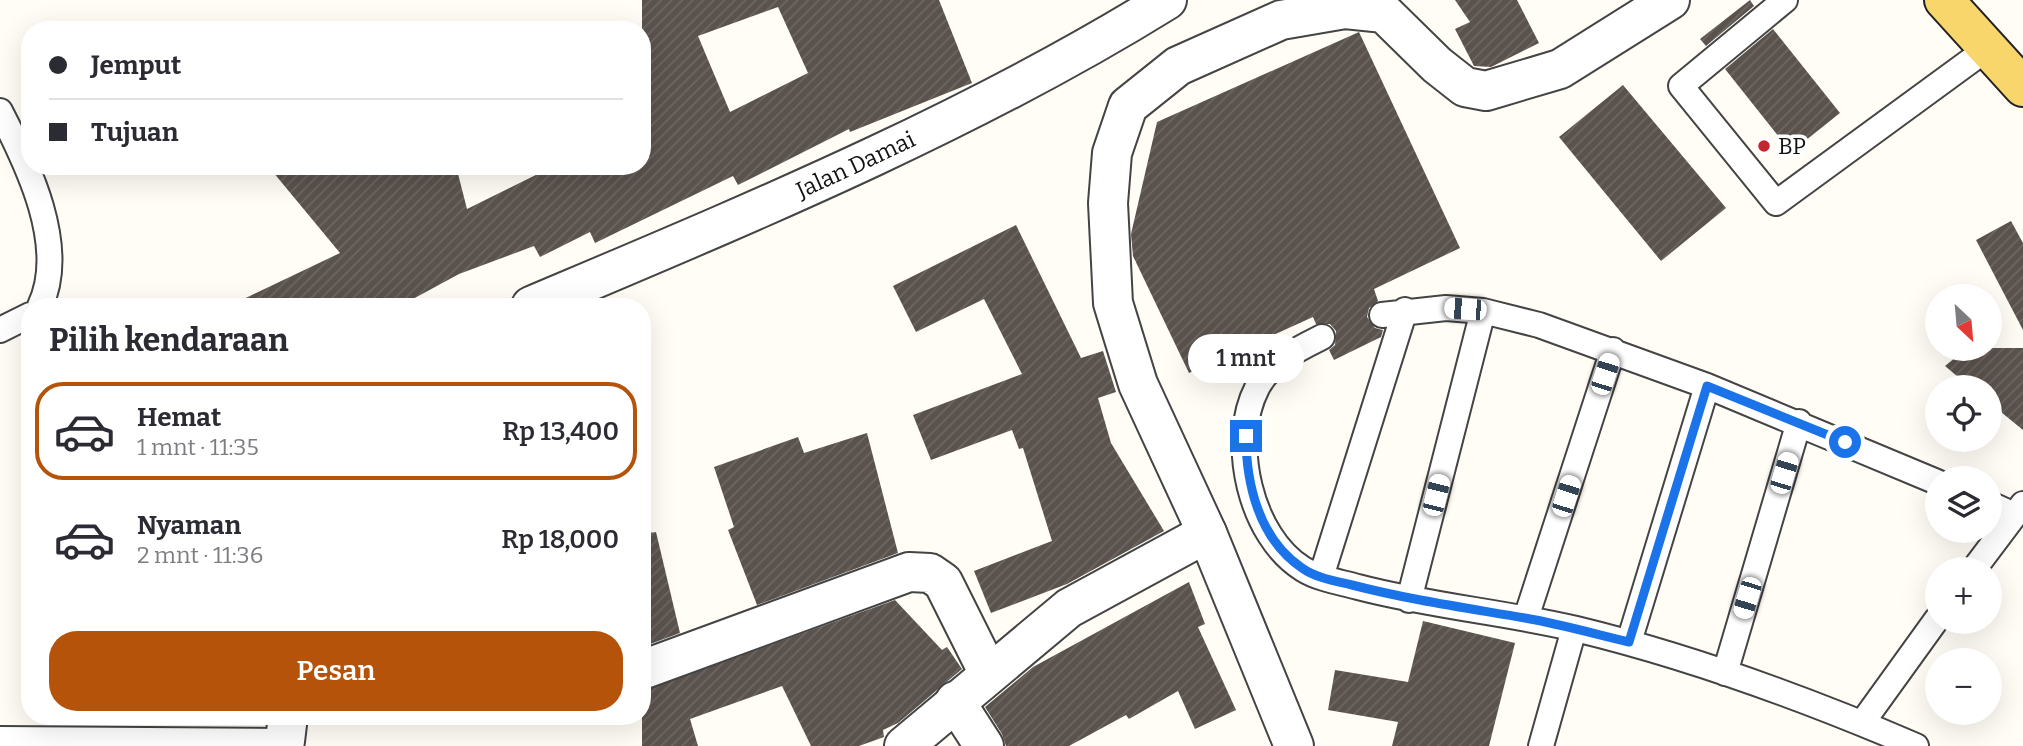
<!DOCTYPE html>
<html lang="id">
<meta charset="utf-8">
<style>
body{margin:0;font-family:Bitter,serif;background:#f2f2f3;color:#2b2b33;height:100vh;display:flex;flex-direction:column;font-size:26px;white-space:nowrap}
*{box-sizing:border-box;margin:0}
p{font-size:23px;color:#7c7c81}
.icon{flex:none;width:38px;height:38px;fill:none;stroke:currentColor;stroke-width:2;stroke-linecap:round;stroke-linejoin:round}
.map{position:relative;flex:1;overflow:hidden}
.sheet{position:absolute;left:21px;top:298px;width:630px;height:427px;display:flex;flex-direction:column;background:#fff;border-radius:28px;box-shadow:0 7px 28px #0002}
.sheet>*{flex:none}
.banner{position:absolute;left:21px;top:21px;width:630px;height:154px;border-radius:28px;box-shadow:0 7px 28px #0002;display:grid;align-content:center;height:154px;padding:0 28px;background:#fff}
.needle{width:46px;rotate:154deg}
.buttons{position:absolute;left:1925px;top:284px;display:grid;gap:14px}
.buttons a{display:grid;place-items:center;width:77px;height:77px;border-radius:50%;background:#fff;box-shadow:0 7px 28px #0002;font-size:35px}
.end{position:absolute;width:32px;height:32px;margin:-16px;border:9px solid #1a73e8;background:#fff;box-shadow:0 0 0 4px #fff}
.from{border-radius:50%}
.bubble{position:absolute;height:49px;border-radius:24px;background:#fff;box-shadow:0 7px 28px #0002;font-size:23px;font-weight:600;line-height:49px;text-align:center}
.car{position:absolute;width:21px;height:42px;margin:-21px -10px;border-radius:9px;box-shadow:0 0 5px 2px #0007;background:linear-gradient(#fff 24%,#345 0 40%,#fff 0 76%,#345 0 86%,#fff 0)}
.banner b{display:flex;align-items:center;gap:24px;height:66px;font-size:26px}
.banner b+b{border-top:2px solid #e1e1e2}
.banner i{width:18px;height:18px;background:#2b2b33}
ul{padding:0;list-style:none}
li{display:flex;align-items:center;gap:21px;height:98px;margin:0 14px 10px;padding:0 14px;border:4px solid transparent;border-radius:28px}
li div{flex:1}
li b{display:block;font-size:26px}
li em{font-style:normal;font-weight:600}
li.current{border-color:#b45309}
li>.icon{width:63px;height:63px;stroke-width:1.5}
h2{padding:0 28px;font-size:32px;line-height:84px}
.cta{display:flex;gap:14px;margin-top:auto;padding:14px 28px}
.cta a{flex:1;height:80px;border-radius:28px;background:#b45309;color:#fff;font-size:28px;font-weight:600;line-height:80px;text-align:center}
.map>svg:first-child{display:block}
.building{fill:url(#building-hatch);fill-rule:evenodd}
.lines{fill:none;stroke-linecap:round;stroke-linejoin:round}
.lane-casing{stroke:#444;stroke-width:28}
.street-casing{stroke:#444;stroke-width:42}
.primary-casing{stroke:#222;stroke-width:42}
.lane{stroke:#fff;stroke-width:24}
.street{stroke:#fff;stroke-width:38}
.primary{stroke:#f9d66b;stroke-width:38}
.route{stroke:#1a73e8;stroke-width:9}
.poi-dot{fill:#c4262e;stroke:#fff;stroke-width:2.5}
.labels{text-anchor:middle;stroke-width:7;stroke-linejoin:round;paint-order:stroke}
.poi-label{font-size:23px;fill:#111;stroke:#fff;text-anchor:start}
.street-label{font-size:23px;fill:#111;stroke:#fff}
</style>
<div class="map">
<svg width="2023" height="746" viewBox="0 0 2023 746">
<defs>
<pattern id="building-hatch" width="6" height="6" patternUnits="userSpaceOnUse" patternTransform="scale(1.75)"><rect width="6" height="6" fill="#5a524d"/><path d="M-1 1l2-2M0 6l6-6M5 7l2-2" fill="none" stroke="#6d6662"/></pattern>
</defs>
<rect width="100%" height="100%" fill="#fffdf5"/>
<path class="building" d="M642 0H939L972 83 850 132 849 129 738 185 733 176 595 243 590 232 540 257 534 246 459 274 400 306H229L340 253 268 166H456L467 209 554 166H642ZM778 7 808 73 730 112 698 36Z
M1455 0H1517L1539 43 1491 67 1474 66 1455 29 1470 22Z
M1750 0 1754 6 1706 46 1700 39Z
M1773 29 1840 113 1791 152 1725 69Z
M1359 32 1460 248 1374 289 1378 301 1369 308 1367 317 1375 328 1383 330 1381 337 1334 360 1329 350 1335 345 1336 331 1330 324H1316L1313 317 1189 373 1133 256 1131 234 1157 122Z
M1623 85 1726 208 1661 261 1559 137Z
M2011 221 2023 243V330L1976 240Z
M1016 225 1081 358 1103 351 1116 392 1098 398 1111 443 1164 531 1067 584 991 613 974 571 1052 541 1023 448 1019 449 1012 430 931 460 913 415 1022 374 984 299 916 332 893 286Z
M1967 348H2023V430L1990 403V387H1970L1945 366Z
M867 433 898 553 757 605 728 530 734 527 714 467 798 437 804 453Z
M656 532 680 633 642 647V534Z
M1189 582 1205 624 1198 627 1236 710 1195 729 1178 691 1129 719 1126 715 1069 746H1006L1002 734 985 707 1033 667Z
M895 600 942 650 947 647 962 669 898 723 883 730 884 737 859 746H811L782 686 690 719 698 746H642V691Z
M1423 621 1515 643 1489 746H1392L1398 722 1328 710 1335 670 1408 682Z"/>
<g class="lines">
<defs>
<path id="lane" d="M1785 0 1681 86 1776 203 1988 48
M0 111C28 165 68 247 40 306
M1382 315 1446 308 1483 311 1539 325 1707 386 1937 482
M0 330 30 315
M1322 337C1298 349 1270 362 1257 388 1229 442 1250 536 1303 569 1319 579 1340 582 1358 587 1430 606 1504 612 1576 629 1692 657 1806 699 1916 746
M1990 504 2014 515
M1974 569 2023 504
M1321 577 1405 310
M1409 600 1483 311
M1526 618 1613 350
M1629 642 1707 386
M1725 673 1799 422
M1862 723 1937 619
M0 739 285 741V746
M1541 746 1574 629"/>
<g id="street">
<path id="s1" d="M531 306C746 215 969 123 1167 0"/>
<path d="M642 670 909 572 930 573 943 582 989 674"/>
<path d="M955 701 984 746"/>
<path d="M285 741 288 716"/>
<path d="M904 746 1069 608 1207 533"/>
<path d="M1294 746 1207 533 1138 384 1113 303 1108 203 1112 153 1128 106 1178 66 1281 20 1345 9 1384 13 1437 65 1465 87 1486 91 1560 69 1670 0"/>
</g>
<path id="primary" d="M1944 0 2023 87"/>
</defs>
<use href="#lane" class="lane-casing"/>
<use href="#street" class="street-casing"/>
<use href="#primary" class="primary-casing"/>
<use href="#lane" class="lane"/>
<use href="#street" class="street"/>
<use href="#primary" class="primary"/>
</g>
<g class="lines">
<path class="route" d="M1246 436C1246 484 1259 539 1302 568 1316 578 1335 581 1352 585 1410 600 1467 608 1525 618 1560 624 1595 634 1629 642L1707 386 1845 442"/>
</g>
<circle class="poi-dot" cx="1764" cy="146" r="7"/>
<g class="labels">
<g class="poi-label">
<text x="1778" y="154">BP</text>
</g>
<g class="street-label">
<text dy="8" stroke="none"><textPath href="#s1" startOffset="354">Jalan Damai</textPath></text>
</g>
</g>
</svg>
<div class="buttons">
<a><svg class="needle" viewBox="-14 -14 28 28"><path d="M0-13l5 13h-10z" fill="#e53935"/><path d="M0 13l5-13h-10z" fill="#7c7c81"/></svg></a>
<a><svg class="icon" aria-label="locate" viewBox="0 0 24 24"><circle cx="12" cy="12" r="6"/><path d="M12 2v4M12 18v4M2 12h4M18 12h4"/></svg></a>
<a><svg class="icon" aria-label="layers" viewBox="0 0 24 24"><path d="M12 4l9 5-9 5-9-5zM3 14l9 5 9-5"/></svg></a>
<a>+</a>
<a>−</a>
</div>
<i class="end from" style="left:1845px;top:442px"></i>
<i class="end" style="left:1246px;top:436px"></i>
<div class="bubble" style="left:1188px;top:334px;width:116px">1 mnt</div>
<i class="car" style="left:1465px;top:309px;rotate:274deg"></i>
<i class="car" style="left:1605px;top:374px;rotate:18deg"></i>
<i class="car" style="left:1784px;top:473px;rotate:17deg"></i>
<i class="car" style="left:1436px;top:495px;rotate:14deg"></i>
<i class="car" style="left:1566px;top:496px;rotate:18deg"></i>
<i class="car" style="left:1747px;top:598px;rotate:197deg"></i>
<div class="banner">
<b><i class="from"></i>Jemput</b>
<b><i></i>Tujuan</b>
</div>
<section class="sheet">
<h2>Pilih kendaraan</h2>
<ul>
<li class="current"><svg class="icon" aria-label="car" viewBox="0 0 24 24"><path d="M5 17H2v-5l4-1 3-4h7l3 4 3 1v5h-3M9 17h6M6 11h13"/><circle cx="7" cy="17" r="2"/><circle cx="17" cy="17" r="2"/></svg><div><b>Hemat</b><p>1 mnt · 11:35</p></div><em>Rp 13,400</em></li>
<li><svg class="icon" aria-label="car" viewBox="0 0 24 24"><path d="M5 17H2v-5l4-1 3-4h7l3 4 3 1v5h-3M9 17h6M6 11h13"/><circle cx="7" cy="17" r="2"/><circle cx="17" cy="17" r="2"/></svg><div><b>Nyaman</b><p>2 mnt · 11:36</p></div><em>Rp 18,000</em></li>
</ul>
<div class="cta"><a>Pesan</a></div>
</section>
</div>
